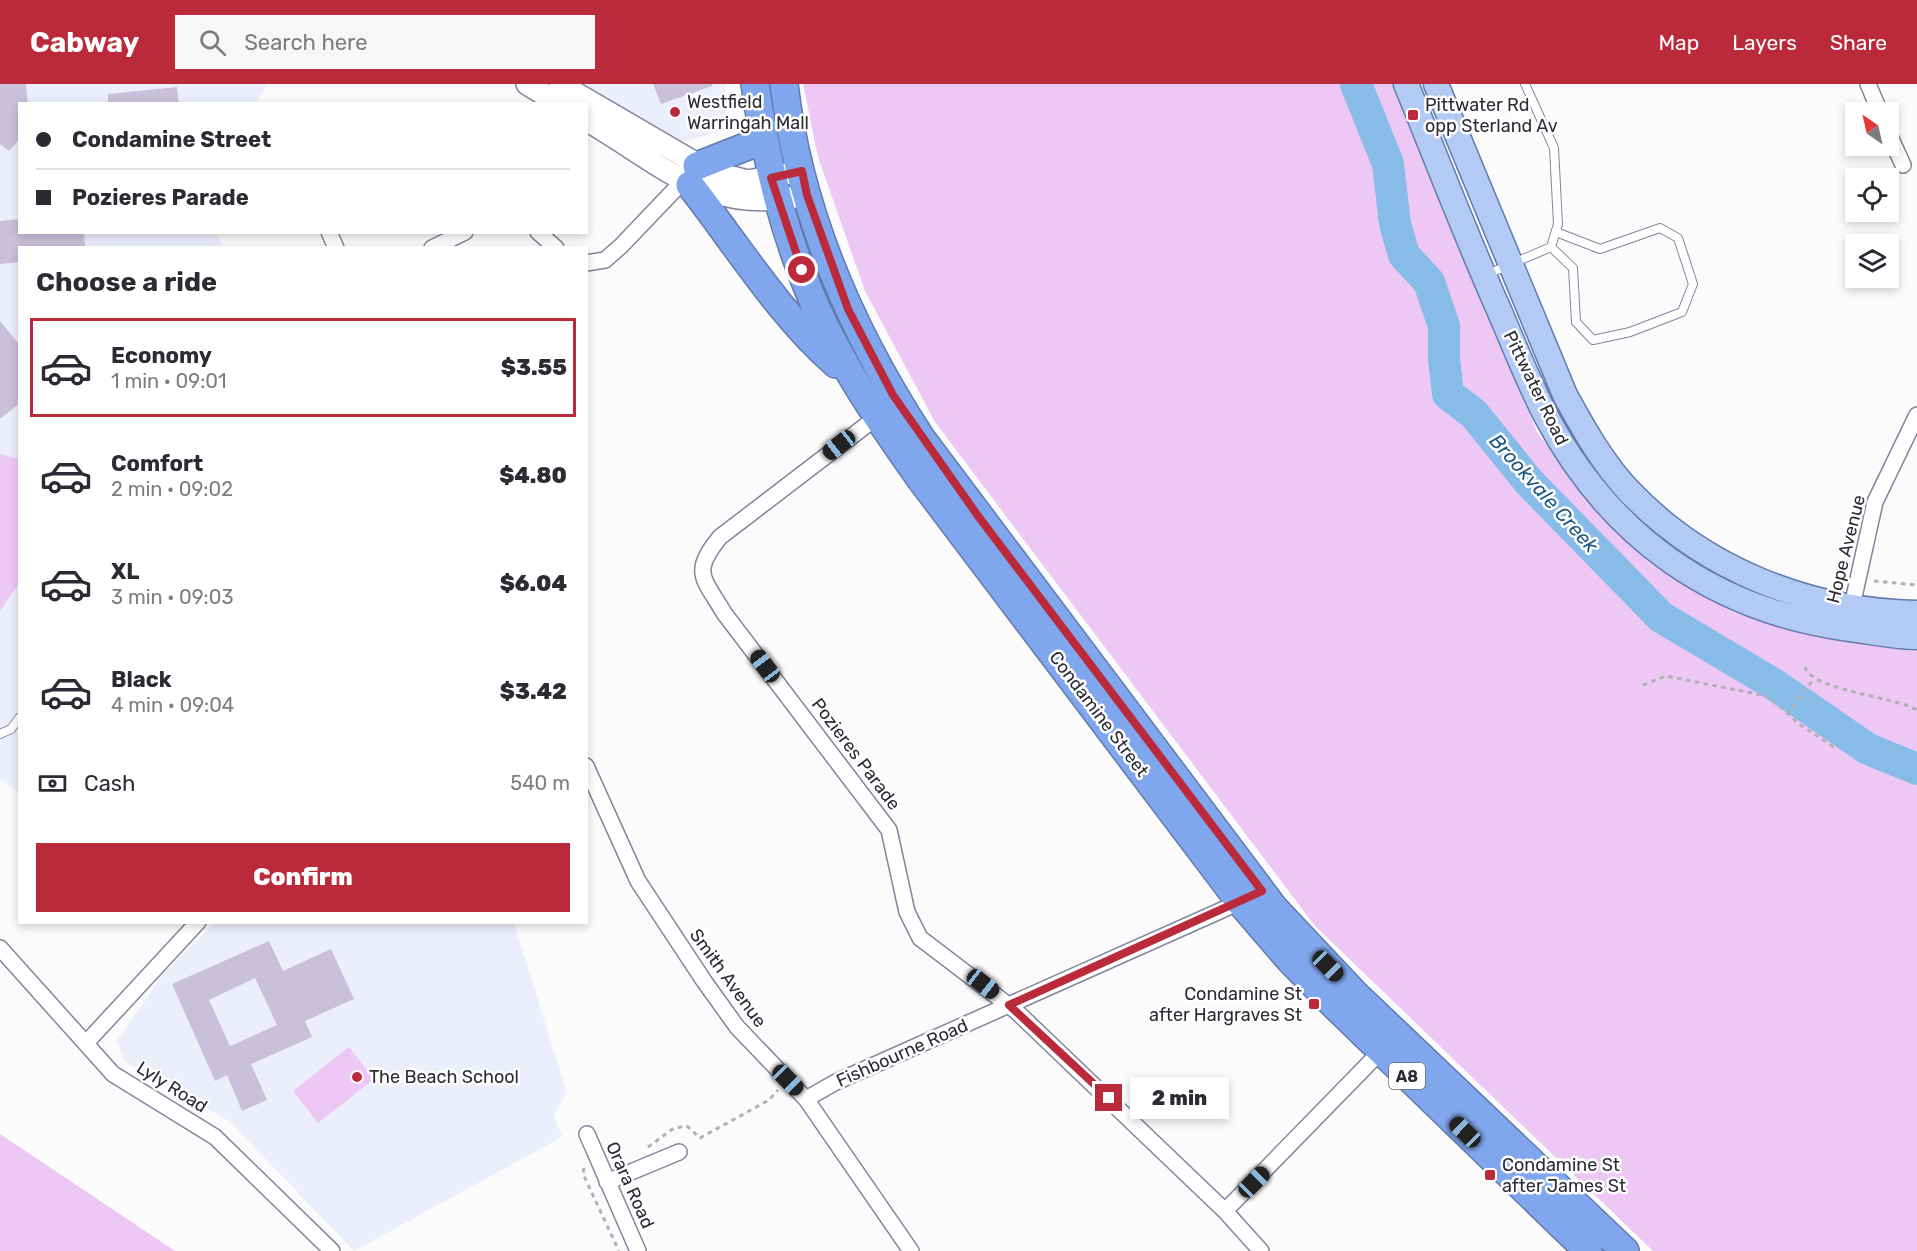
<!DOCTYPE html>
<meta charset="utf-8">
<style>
body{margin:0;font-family:Rubik,sans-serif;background:#f7f7f7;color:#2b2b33;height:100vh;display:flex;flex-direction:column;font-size:22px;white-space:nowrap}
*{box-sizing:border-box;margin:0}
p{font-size:20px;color:#7c7c81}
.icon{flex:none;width:33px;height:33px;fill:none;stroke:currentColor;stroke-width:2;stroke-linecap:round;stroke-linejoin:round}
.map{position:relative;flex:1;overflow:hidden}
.drawer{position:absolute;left:18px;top:162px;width:570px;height:678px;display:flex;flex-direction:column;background:#fff;border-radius:0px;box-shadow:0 3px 9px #0003}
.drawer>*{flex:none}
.top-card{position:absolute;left:18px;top:18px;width:570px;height:132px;border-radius:0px;box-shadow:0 3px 9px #0003;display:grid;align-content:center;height:132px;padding:0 18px;background:#fff}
.needle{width:39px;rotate:326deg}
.controls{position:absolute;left:1845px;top:18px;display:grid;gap:12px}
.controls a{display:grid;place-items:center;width:54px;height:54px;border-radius:0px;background:#fff;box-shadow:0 3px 9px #0003;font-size:30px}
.end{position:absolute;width:27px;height:27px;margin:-14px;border:8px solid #bb2a3b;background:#fff;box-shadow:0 0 0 3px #fff}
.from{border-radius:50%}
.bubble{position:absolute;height:42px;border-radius:0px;background:#fff;box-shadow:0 3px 9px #0003;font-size:20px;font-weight:800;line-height:42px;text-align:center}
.car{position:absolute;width:18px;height:36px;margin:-18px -9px;border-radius:8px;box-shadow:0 0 4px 2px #0007;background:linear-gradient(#222 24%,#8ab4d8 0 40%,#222 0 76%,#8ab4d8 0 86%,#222 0)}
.top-card b{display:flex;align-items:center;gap:21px;height:57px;font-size:22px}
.top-card b+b{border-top:2px solid #e1e1e2}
.top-card i{width:15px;height:15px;background:#2b2b33}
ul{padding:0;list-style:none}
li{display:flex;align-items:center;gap:18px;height:99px;margin:0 12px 9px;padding:0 6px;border:3px solid transparent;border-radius:0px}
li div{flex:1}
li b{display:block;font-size:22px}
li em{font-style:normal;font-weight:800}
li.selected{border-color:#bb2a3b}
li>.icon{width:54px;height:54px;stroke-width:1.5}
h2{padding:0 18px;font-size:27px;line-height:72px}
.pay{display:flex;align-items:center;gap:15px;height:66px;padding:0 18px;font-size:22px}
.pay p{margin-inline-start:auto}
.action{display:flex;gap:12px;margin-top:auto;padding:12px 18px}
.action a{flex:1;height:69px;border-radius:0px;background:#bb2a3b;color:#fff;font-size:24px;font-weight:800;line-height:69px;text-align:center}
header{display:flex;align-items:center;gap:36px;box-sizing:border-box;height:84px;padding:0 30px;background:#bb2a3b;color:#fff}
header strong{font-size:28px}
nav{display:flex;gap:33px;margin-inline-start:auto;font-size:21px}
.search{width:420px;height:54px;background:#f7f7f7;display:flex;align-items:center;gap:15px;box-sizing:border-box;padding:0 21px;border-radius:0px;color:#7c7c81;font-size:22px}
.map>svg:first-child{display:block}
.built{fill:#edeefc}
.green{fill:#eec8f5}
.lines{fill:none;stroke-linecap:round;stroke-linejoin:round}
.river{stroke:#86bce7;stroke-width:32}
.building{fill:#c9c0d9;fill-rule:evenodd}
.lane-casing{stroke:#83859d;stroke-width:10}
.street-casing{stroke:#83859d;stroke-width:18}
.secondary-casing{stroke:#83859d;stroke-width:24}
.primary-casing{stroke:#627bad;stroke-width:27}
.highway-casing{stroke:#627bad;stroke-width:30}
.path{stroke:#b0b1b4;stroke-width:3;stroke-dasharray:4.5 4.5;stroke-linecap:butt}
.lane{stroke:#fff;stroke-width:8}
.street{stroke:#fff;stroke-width:15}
.secondary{stroke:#fff;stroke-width:21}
.primary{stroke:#b3caf4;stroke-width:24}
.highway{stroke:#80a6ed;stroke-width:27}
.route{stroke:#bb2a3b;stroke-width:8}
.poi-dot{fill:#bb2a3b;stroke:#fff;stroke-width:2}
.labels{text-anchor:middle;stroke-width:5;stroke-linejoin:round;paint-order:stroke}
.shield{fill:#fff;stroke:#6a6b72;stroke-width:1.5}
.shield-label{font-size:16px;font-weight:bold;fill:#2a2b35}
.poi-label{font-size:18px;fill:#2a2b35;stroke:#fff;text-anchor:start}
.street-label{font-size:18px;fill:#2a2b35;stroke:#fff}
.water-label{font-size:20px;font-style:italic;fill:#1a5780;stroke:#fff}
</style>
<header>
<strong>Cabway</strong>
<div class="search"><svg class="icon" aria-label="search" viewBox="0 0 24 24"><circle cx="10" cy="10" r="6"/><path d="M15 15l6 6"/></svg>Search here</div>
<nav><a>Map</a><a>Layers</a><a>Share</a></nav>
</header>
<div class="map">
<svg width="1917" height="1167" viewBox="0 0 1917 1167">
<rect width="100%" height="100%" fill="#fbfbfb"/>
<path class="built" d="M0 0H267L257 19 20 20V148L216 149 223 163 20 164 19 709 0 695Z
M585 0H725V46L686 57 651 47Z
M214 839H514L567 1009 554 1031 562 1053 354 1167 229 1037 124 977 117 956 165 888Z"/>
<path class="green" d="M803 0H1397L1537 348 1587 416 1648 477 1735 529 1858 557 1917 558V1167H1653L1315 842 935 338 865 207 818 73Z
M0 370 19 375V499L0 527Z
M349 963 374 995 318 1039 293 1007Z
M0 1050 175 1167H0Z"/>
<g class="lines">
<path class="river" d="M1356 0 1388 80 1395 140 1404 171 1429 198 1444 242V275L1448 310 1474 330 1529 398 1661 533 1772 599 1868 665 1917 685"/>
</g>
<path class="building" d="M0 0H26L28 20H20V55L9 67 0 60Z
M653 0H712V2L661 20Z
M177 3 179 20H108V10Z
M20 135V148H84L85 164H20V178L0 180V137Z
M0 237 20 261V319L0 335Z
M269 857 283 887 331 865 354 915 305 937 312 953 251 980 267 1016 242 1027 227 991 215 997 172 900ZM255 894 277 941 230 962 209 916Z"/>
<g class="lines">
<defs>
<path id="lane" d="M1551 163 1573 184 1576 238 1593 256 1630 248 1682 228 1693 200 1678 154 1660 144 1600 165 1556 148
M1488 190 1551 163 1558 140 1554 64 1525 0
M0 650 11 645 20 633"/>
<path id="street" d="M1868 0 1880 28
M1888 48 1903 81
M329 148 336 164
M538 148 556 164
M432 164 465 148
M586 179 605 176 621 162 683 97
M877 333 720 453C691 489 703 493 724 529L889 746 907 828 920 854 1016 927 1225 1127 1261 1167
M1850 531 1875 418 1917 331
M586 682 638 797 704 897 737 943 806 1015 911 1167
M0 864 113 990 215 1053 332 1167
M87 958 198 838
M806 1015 836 998 1240 818
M587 1050 638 1167
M607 1098 679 1068
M1225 1127 1381 967"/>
<path id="secondary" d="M527 0 560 20
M560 0 711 88 748 97 802 87
M586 36C665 82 708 132 807 111"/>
<path id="primary" d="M1406 0C1437 76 1466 152 1499 226 1514 261 1528 296 1545 330 1609 452 1713 527 1850 545 1872 548 1895 553 1917 553
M1436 0 1565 311C1583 344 1602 378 1628 406 1703 485 1808 527 1917 529"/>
<path id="highway" d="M755 0C768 91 791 181 835 262 859 308 889 350 919 393L1240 818 1289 875 1332 919 1588 1167
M784 0C799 127 852 248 921 354L1274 824 1355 910 1625 1167
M697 82 763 56
M690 101C737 161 779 230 836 280"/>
</defs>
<use href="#lane" class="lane-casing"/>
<use href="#street" class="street-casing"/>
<use href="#secondary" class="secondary-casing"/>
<use href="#primary" class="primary-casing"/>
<use href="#highway" class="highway-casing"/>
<path class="path" d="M1874 497 1917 501
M1805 583C1811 606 1896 613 1917 626
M1643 601 1666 592 1762 611 1772 615 1799 640 1834 663
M1787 630 1814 595
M648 1063 674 1044 687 1042 700 1054 769 1016 778 1006
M584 1084 583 1090 619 1167"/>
<use href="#lane" class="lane"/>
<use href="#street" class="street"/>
<use href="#secondary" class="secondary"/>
<use href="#primary" class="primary"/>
<use href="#highway" class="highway"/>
</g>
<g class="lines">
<path class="route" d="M802 186 771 94 802 87 807 111 848 225 893 311 978 432 1262 807 1009 921 1109 1014"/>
</g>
<g class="poi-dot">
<circle cx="675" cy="28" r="6"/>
<rect x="1407" y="25" width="12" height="12" rx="3"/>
<rect x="1308" y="914" width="12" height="12" rx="3"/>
<circle cx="357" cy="993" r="6"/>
<rect x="1484" y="1085" width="12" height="12" rx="3"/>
</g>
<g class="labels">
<rect class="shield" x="1389" y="979" width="36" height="26" rx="4.5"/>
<g class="shield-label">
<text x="1407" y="998">A8</text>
</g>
<g class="poi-label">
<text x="687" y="24">Westfield<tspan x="687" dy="21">Warringah Mall</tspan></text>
<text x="1425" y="27">Pittwater Rd<tspan x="1425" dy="21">opp Sterland Av</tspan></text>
<text x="1302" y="916" text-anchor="end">Condamine St<tspan x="1302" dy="21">after Hargraves St</tspan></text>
<text x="369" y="999">The Beach School</text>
<text x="1502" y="1087">Condamine St<tspan x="1502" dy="21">after James St</tspan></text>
</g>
<g class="street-label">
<text transform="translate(1536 304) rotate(64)" y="6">Pittwater Road</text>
<text transform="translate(1846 465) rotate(-76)" y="6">Hope Avenue</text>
<text transform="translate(1099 630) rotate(53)" y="6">Condamine Street</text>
<text transform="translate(856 670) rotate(53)" y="6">Pozieres Parade</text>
<text transform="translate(728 894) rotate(54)" y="6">Smith Avenue</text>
<text transform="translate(902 969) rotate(-24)" y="6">Fishbourne Road</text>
<text transform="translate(172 1003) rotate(32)" y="6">Lyly Road</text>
<text transform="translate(630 1101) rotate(66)" y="6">Orara Road</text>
</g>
<g class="water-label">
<text transform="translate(1544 409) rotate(48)" y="7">Brookvale Creek</text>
</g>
</g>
</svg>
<div class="controls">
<a><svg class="needle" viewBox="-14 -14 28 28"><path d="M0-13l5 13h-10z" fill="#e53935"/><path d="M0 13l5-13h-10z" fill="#7c7c81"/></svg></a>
<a><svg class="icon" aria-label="locate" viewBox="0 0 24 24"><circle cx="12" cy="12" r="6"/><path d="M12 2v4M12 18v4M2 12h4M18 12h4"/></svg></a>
<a><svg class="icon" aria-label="layers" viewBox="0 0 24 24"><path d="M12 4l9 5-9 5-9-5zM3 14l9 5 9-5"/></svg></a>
</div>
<i class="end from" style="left:802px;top:186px"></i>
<i class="end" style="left:1109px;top:1014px"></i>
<div class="bubble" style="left:1130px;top:993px;width:99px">2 min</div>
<i class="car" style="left:839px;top:361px;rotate:232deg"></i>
<i class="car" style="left:765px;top:582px;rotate:323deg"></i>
<i class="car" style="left:1328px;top:882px;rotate:135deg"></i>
<i class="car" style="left:983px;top:900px;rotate:128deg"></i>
<i class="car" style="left:788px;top:996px;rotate:135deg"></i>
<i class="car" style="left:1465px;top:1048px;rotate:314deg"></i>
<i class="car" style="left:1254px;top:1098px;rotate:45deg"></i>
<div class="top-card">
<b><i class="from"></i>Condamine Street</b>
<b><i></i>Pozieres Parade</b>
</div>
<section class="drawer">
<h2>Choose a ride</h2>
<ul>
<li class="selected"><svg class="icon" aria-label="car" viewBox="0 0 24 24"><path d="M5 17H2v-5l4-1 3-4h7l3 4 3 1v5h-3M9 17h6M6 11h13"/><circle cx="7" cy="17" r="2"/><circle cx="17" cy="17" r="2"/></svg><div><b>Economy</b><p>1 min · 09:01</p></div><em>$3.55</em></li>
<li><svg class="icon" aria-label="car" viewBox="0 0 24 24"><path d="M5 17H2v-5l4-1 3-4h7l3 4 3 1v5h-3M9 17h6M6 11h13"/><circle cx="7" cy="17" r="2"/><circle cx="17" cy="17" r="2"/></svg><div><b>Comfort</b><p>2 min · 09:02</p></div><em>$4.80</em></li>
<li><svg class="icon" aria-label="car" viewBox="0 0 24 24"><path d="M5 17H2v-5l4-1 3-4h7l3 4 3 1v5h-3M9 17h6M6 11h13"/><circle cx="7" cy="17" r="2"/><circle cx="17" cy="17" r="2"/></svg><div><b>XL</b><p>3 min · 09:03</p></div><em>$6.04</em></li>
<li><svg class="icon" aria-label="car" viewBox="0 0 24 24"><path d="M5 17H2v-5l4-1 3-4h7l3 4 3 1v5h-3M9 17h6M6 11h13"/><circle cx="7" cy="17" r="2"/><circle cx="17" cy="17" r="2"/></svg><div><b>Black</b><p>4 min · 09:04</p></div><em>$3.42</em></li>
</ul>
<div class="pay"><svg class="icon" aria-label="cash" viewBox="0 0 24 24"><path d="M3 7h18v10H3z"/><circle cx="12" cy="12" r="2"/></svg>Cash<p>540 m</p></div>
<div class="action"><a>Confirm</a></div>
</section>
</div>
